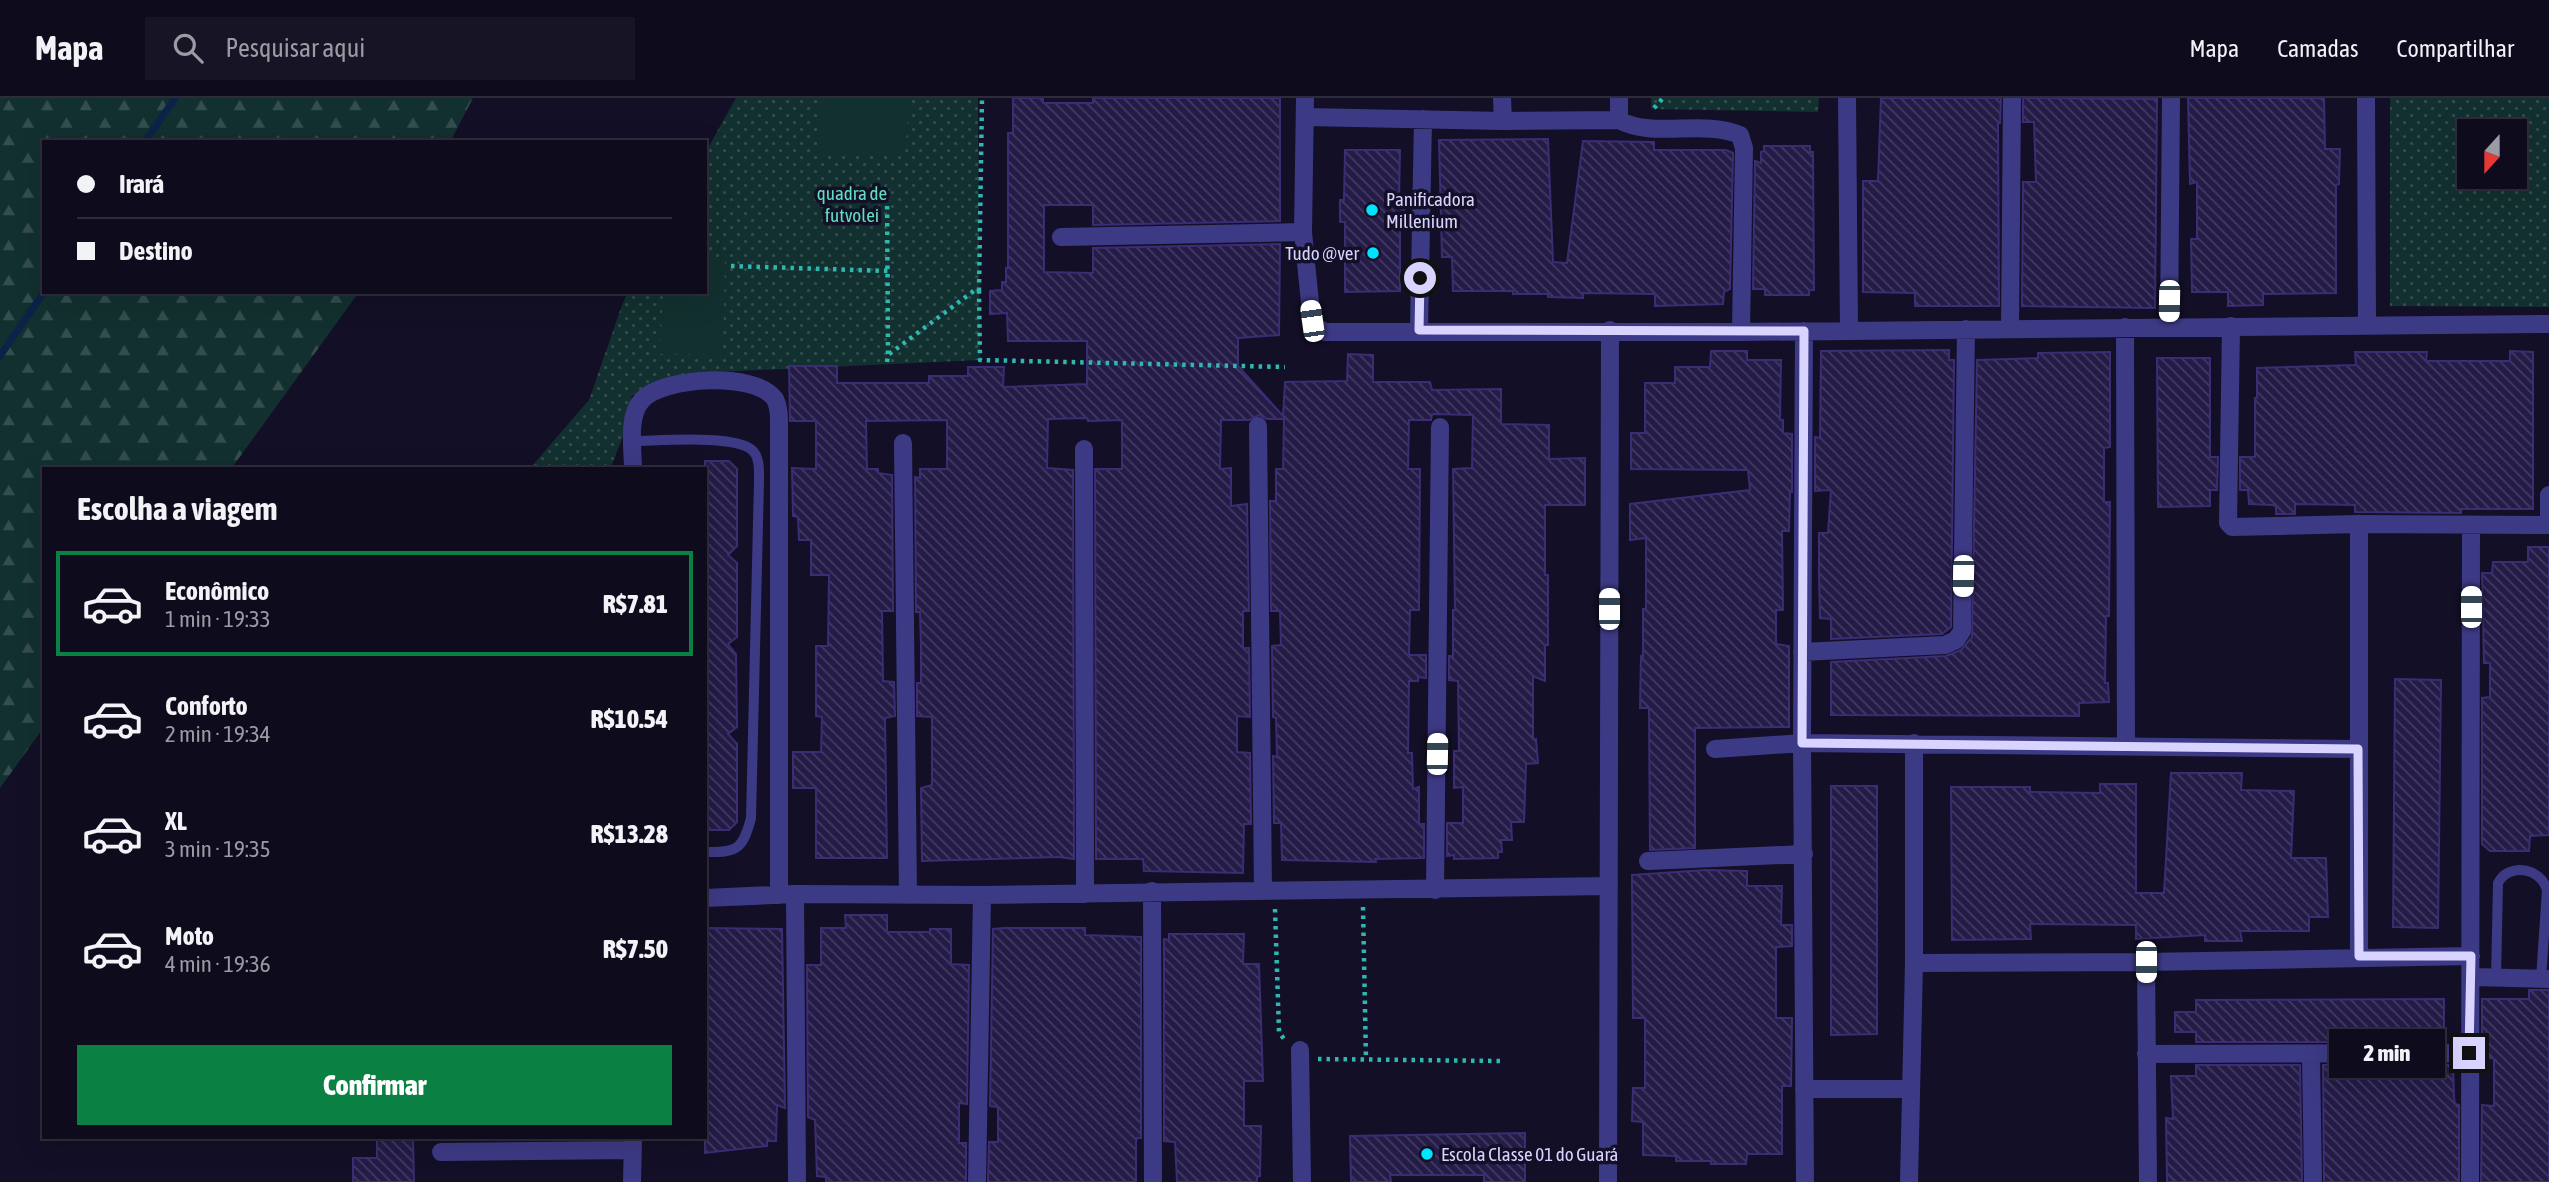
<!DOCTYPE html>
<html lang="pt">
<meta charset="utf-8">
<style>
body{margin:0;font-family:"Asap Condensed",sans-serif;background:#171425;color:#f1f3f6;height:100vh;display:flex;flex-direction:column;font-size:26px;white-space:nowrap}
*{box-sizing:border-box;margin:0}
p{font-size:23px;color:#9b9ba3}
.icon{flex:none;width:38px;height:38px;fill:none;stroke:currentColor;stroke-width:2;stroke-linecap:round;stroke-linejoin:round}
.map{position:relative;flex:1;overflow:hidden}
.sheet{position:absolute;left:42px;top:369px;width:665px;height:672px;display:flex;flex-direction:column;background:#0e0b1c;border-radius:0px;box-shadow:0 7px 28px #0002,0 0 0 2px #2e2b3b}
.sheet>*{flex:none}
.banner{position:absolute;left:42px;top:42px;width:665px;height:154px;border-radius:0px;box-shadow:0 7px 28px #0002,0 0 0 2px #2e2b3b;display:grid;align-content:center;height:154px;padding:0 35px;background:#0e0b1c}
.needle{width:46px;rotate:201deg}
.controls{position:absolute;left:2457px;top:21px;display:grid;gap:14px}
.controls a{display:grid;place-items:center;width:70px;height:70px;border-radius:0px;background:#0e0b1c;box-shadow:0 7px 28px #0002,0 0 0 2px #2e2b3b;font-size:35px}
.end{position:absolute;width:32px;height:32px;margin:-16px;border:9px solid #d9d4ff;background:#111;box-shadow:0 0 0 4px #111}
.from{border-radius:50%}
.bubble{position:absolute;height:49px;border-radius:0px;background:#0e0b1c;box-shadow:0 7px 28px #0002,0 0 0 2px #2e2b3b;font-size:23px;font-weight:800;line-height:49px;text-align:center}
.car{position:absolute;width:21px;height:42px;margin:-21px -10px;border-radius:9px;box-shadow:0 0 5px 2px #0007;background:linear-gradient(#fff 24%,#345 0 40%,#fff 0 76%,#345 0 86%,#fff 0)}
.banner b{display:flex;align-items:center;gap:24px;height:66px;font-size:26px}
.banner b+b{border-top:2px solid #2e2b3b}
.banner i{width:18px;height:18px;background:#f1f3f6}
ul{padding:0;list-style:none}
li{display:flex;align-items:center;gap:21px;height:105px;margin:0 14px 10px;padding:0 21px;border:4px solid transparent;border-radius:0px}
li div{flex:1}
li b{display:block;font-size:26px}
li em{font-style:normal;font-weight:800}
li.current{border-color:#0b8043}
li>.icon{width:63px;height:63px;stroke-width:1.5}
h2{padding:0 35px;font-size:32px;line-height:84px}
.action{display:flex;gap:14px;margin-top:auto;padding:14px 35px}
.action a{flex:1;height:80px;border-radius:0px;background:#0b8043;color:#fff;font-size:28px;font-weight:800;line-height:80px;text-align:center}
header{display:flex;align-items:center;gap:42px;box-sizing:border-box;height:98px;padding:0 35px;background:#0e0b1c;border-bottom:2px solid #2e2b3b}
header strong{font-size:33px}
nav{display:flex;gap:38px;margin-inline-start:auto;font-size:24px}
.search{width:490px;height:63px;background:#171425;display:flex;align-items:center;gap:18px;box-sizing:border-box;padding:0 24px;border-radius:0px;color:#9b9ba3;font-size:26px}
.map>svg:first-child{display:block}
.grass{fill:url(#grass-dots);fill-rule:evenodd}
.forest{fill:url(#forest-firs)}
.garden{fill:#12302f}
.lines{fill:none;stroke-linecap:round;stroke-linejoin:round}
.stream{stroke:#0c2248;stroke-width:7}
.building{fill:url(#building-back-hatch);stroke:#3b2d73;stroke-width:2}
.path{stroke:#2fb8b0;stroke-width:4.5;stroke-dasharray:3.5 5;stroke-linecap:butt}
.service{stroke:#3d3a85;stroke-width:10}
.minor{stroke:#3d3a85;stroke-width:18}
.route{stroke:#d9d4ff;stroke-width:9}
.poi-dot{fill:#00e5ff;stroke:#130f26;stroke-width:2.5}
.labels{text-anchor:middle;stroke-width:7;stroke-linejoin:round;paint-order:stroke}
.park-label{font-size:19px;fill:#5fe0c0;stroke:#130f26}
.poi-label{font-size:19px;fill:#d9d4ff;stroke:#130f26;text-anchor:start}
</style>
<header>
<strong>Mapa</strong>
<div class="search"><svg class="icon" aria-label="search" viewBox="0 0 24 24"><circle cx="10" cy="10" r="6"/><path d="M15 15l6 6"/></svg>Pesquisar aqui</div>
<nav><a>Mapa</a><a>Camadas</a><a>Compartilhar</a></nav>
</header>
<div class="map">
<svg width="2549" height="1084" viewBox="0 0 2549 1084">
<defs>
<pattern id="grass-dots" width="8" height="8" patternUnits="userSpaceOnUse" patternTransform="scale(1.75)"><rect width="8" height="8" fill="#12302f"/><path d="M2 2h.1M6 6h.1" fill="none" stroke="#344d4e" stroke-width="1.8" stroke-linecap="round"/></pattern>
<pattern id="forest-firs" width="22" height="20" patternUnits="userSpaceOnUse" patternTransform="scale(1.75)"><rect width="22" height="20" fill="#12302f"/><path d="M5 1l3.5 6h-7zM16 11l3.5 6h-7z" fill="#344d4e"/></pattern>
<pattern id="building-back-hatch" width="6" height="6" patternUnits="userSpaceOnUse" patternTransform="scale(1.75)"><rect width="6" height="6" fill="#241b47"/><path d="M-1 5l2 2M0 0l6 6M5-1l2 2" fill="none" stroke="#433b63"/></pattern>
</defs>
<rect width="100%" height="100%" fill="#130f26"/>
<path class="grass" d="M736 0H978L980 262 716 274 632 297 625 333 611 369H531L589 302 622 207 628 194H705V55Z
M1651 0H1819L1818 14 1651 11Z
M2390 0H2549V209L2390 208ZM2515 33V79H2469V33Z"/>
<path class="forest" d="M0 0H473L450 44H44V194H359L231 371H44V629L0 690Z"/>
<path class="garden" d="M821 0H909L905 58 817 54Z
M705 158 725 160 723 257 660 256 663 194H705Z"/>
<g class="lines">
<path class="stream" d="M145 44 175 0
M0 258 44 194"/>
</g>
<path class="building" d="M1013 0H1043V5H1093V0H1280V123L1093 127V107H1044V174L1093 175V150L1280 146 1279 237 1238 240V268L1283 318 1285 284 1347 283 1348 256 1373 257V284H1430L1432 292 1501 291V326L1549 327V361L1585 360V407H1545V477H1548V547H1545V583L1533 578V641H1536L1538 665 1526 666 1524 724H1511L1512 742H1501L1502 754H1498V760L1454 761V757L1447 758V725H1463V689L1454 690V653H1459L1458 583 1449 582V558H1453V512H1455L1453 371 1472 370 1473 317 1432 316 1431 322H1409L1408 371H1420L1419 512H1410L1409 557H1426V580L1418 579V583H1409L1408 655H1412L1413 691 1419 689V726H1424V760L1375 761 1376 764 1282 762 1281 725H1274L1273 658 1277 659 1276 620 1273 619 1272 548 1281 547 1280 513H1271L1270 403H1276V371H1283L1284 321H1267L1259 317 1249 322H1221L1220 371 1231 370V408L1247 406 1249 513H1243V550H1249L1250 619 1237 618V654L1250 655 1251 726H1244L1243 775 1144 773 1143 761H1096L1095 371H1122V322L1088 323 1087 320 1048 321 1047 370 1073 372 1074 761 1059 759 922 763 921 690 932 687V619L917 618V585H921V548L920 514H916L915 379 920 380V371H947V322L866 323 867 371H878V375L892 377 893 513H882L883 583 894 584 895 618 885 620 887 760H816V690H793V654H821L822 619 816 618V548H828L829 477H811V442H799L798 419 793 418 792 370 816 371V323H790L789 268H837V285H929V278H968V269H1004L1003 289 1087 286V243H1008L1007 215 990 216V193L1002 192V184H1006V170H1008V35H1013Z
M1881 0H2001L2000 25H1998L1999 208H1915V195L1863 194V83H1878Z
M2023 0 2157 1 2155 210 2022 208 2023 84H2036L2034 24H2023Z
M2188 0H2324L2325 51H2340L2339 86 2336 87V195L2263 196V207L2228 208V194H2192L2191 141H2197V84L2190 86Z
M1548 41 1553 164 1567 165 1583 43 1654 44V52H1726L1733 55 1730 191 1724 194 1723 206 1655 208V196L1583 195V200L1548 199V196H1513V193H1453L1452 159H1442L1439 42Z
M1764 48H1810V54H1813L1814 192H1809V197H1765V191H1753L1755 63 1761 65V54L1764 53Z
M1345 52H1400L1399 101H1405L1404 123H1400V193L1345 194V124H1340V102H1344Z
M1949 252V262H1954L1951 529 1942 536 1831 541V521L1820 520 1819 477V435H1828L1831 392 1815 393V339L1820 340 1821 253Z
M1711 253H1747V262H1781L1780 322H1783V335L1792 336V394H1790L1789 433H1782L1783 512H1776V546L1789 548V629L1695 630V750L1650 752 1649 610H1640L1641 558 1643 559V511H1646V440L1630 442V406L1750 392 1748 372 1631 371V335H1645V285H1675V269H1710Z
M2510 253 2533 254V411H2461V415L2355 414V407L2295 406V416H2276V408L2272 407 2249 406 2248 392H2240V359H2255V300H2257V270L2356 267 2355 254H2427L2426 263H2510Z
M2110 254V349L2104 350V404H2110L2109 518H2106L2105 585H2108L2109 604 2079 605V618L1831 617V564L1946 558 1961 552 1972 539 1977 262 2038 260V255Z
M2157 260H2210V359H2218L2217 392H2210V408L2158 409Z
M705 363H729L737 371V448L728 457 737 465V539L728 546 736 556 737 629 728 636 737 646V724L729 732H705Z
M2528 449H2549V737L2530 738 2529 753H2490L2482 746V600L2490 599V565H2484L2482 475H2492L2493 464H2528Z
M2395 581 2441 582 2438 830 2393 829Z
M2171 675H2242L2241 692 2294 693 2291 760H2326L2328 819H2309V833H2240L2242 843H2205V837L2136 841V827L2030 826 2031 841 1952 842 1951 689H2030V694L2100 695V686H2136V795H2164Z
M1831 688H1877V936L1831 937Z
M1706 772 1747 773V788H1782L1781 827H1792V848L1776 849V920H1792L1791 988H1782V1056H1747L1746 1066H1711V1063H1676V1058L1643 1057V1024L1632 1023 1633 990H1645V920H1633L1632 777Z
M845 817H887V834H930V831H951V866L969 867 967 1006 959 1005V1045H966V1084H826V1079L817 1078 815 1022 808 1019 807 867H821V830H846Z
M705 830 782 831 785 1010 777 1007 776 1043H767V1048L705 1055Z
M1004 830H1085V837L1141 839V1040H1137L1136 1044V1084H988L989 1044H998V1009L990 1008 993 831Z
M1169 836H1244L1243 866H1259L1263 983H1244V1028H1261L1260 1078 1257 1079V1084H1177L1175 1044 1164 1043V841L1169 842Z
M2529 892H2549V1084H2481L2482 1007 2494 1008V961L2482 957V901H2529Z
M2444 901V944H2196V934H2175V914H2196V902Z
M2196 967H2300L2302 1084H2167L2166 1020 2173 1021 2171 978H2196Z
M2323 967H2453L2454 999 2455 1006 2459 1007V1084H2324Z
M1525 1035V1084H1484V1077H1390L1391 1084H1351L1350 1038Z
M377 1040H413L414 1084H353V1060H377Z"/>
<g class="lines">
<path class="path" d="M1654 10 1663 0
M887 91 888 256
M731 168 888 173
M979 193 982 0
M887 264 888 257 975 192 979 193 980 262 1285 269
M1363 809 1366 962
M1275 811 1279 934 1284 941
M1318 961 1503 963"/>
<path class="service" d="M633 343C657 343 735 336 752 352 760 359 759 373 759 383L751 720C743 751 737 755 705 754
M2496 880 2498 785C2509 764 2541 770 2547 792L2541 881"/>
<path class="minor" d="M1305 0 1303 134 1307 175 1312 223 1318 230 1325 234H1741L2549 226
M1502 0 1503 23
M1619 0V22
M1847 0 1849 233
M2366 0 2367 226
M1306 19 1503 23 1619 22C1653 41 1703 21 1740 37L1744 50 1741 234
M1061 139 1303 134
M2231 228 2228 425 2232 429 2359 426 2549 427
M2125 229 2126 648
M2169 229 2171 0
M2010 230 2012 0
M1419 232 1423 21
M1804 233 1802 645 1805 1084
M1258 328 1263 793
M903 345 908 797
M1084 351 1085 796
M633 371C633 351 627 318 642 302 663 279 755 273 775 301 778 307 779 315 779 322V797
M2549 427V397
M1802 554 1945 547 1956 542 1962 533 1966 231
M1715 651 1802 645 2358 651
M1648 763 1804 756
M1435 792 1440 329
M1152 793 1153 1084
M795 796 797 1084
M705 800 795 796 982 797 1609 788
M2359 858V426
M2146 864 2148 1084
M1914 865 2146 864 2471 858
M2472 879 2549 881
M1300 952 1302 1084
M2146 956 2469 955
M2311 957 2313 1084
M1804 991H1911
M441 1054 633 1052
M632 1084 633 1042
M977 1084 982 797
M1608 1084 1610 232
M1909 1084 1914 865V645
M2470 1084 2471 428"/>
</g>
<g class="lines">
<path class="route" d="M1420 180 1419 232 1804 233 1802 645 2358 651 2359 858H2471L2469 955"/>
</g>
<g class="poi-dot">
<circle cx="1372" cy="112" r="7"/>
<circle cx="1373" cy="155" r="7"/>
<circle cx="1427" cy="1056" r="7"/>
</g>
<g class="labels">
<g class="park-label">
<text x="852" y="102">quadra de<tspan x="852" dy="22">futvolei</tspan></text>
</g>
<g class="poi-label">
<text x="1386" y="108">Panificadora<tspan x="1386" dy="22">Millenium</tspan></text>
<text x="1359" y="162" text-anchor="end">Tudo @ver</text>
<text x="1441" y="1063">Escola Classe 01 do Guará</text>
</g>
</g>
</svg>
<div class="controls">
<a><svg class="needle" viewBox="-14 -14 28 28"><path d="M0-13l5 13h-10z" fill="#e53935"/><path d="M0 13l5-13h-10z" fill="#9b9ba3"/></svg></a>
</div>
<i class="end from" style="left:1420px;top:180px"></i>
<i class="end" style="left:2469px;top:955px"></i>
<div class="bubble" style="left:2329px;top:931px;width:116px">2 min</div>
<i class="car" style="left:2169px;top:203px;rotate:181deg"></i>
<i class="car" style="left:1312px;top:223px;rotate:352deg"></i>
<i class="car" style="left:1963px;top:478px;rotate:181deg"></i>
<i class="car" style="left:2471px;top:509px;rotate:0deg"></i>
<i class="car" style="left:1609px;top:511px;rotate:0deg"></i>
<i class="car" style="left:1437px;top:656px;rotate:1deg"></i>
<i class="car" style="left:2146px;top:864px;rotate:180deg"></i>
<div class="banner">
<b><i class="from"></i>Irará</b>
<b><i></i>Destino</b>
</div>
<section class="sheet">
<h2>Escolha a viagem</h2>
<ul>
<li class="current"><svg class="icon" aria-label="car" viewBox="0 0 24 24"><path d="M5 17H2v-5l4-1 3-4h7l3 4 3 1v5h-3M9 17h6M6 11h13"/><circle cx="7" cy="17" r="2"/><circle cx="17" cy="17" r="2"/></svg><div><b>Econômico</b><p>1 min · 19:33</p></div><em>R$7.81</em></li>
<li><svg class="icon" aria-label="car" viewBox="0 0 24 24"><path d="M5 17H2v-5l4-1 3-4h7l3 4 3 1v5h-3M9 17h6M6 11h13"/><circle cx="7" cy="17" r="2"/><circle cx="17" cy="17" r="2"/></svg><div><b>Conforto</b><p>2 min · 19:34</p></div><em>R$10.54</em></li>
<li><svg class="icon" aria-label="car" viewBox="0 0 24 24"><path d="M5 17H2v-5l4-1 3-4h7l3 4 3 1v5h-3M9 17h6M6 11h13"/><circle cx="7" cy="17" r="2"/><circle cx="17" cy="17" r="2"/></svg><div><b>XL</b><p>3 min · 19:35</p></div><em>R$13.28</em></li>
<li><svg class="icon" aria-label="car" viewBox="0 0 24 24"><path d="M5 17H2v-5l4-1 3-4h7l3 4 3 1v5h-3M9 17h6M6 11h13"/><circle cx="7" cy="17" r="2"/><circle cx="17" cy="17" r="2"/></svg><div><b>Moto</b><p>4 min · 19:36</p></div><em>R$7.50</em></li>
</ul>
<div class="action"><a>Confirmar</a></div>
</section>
</div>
